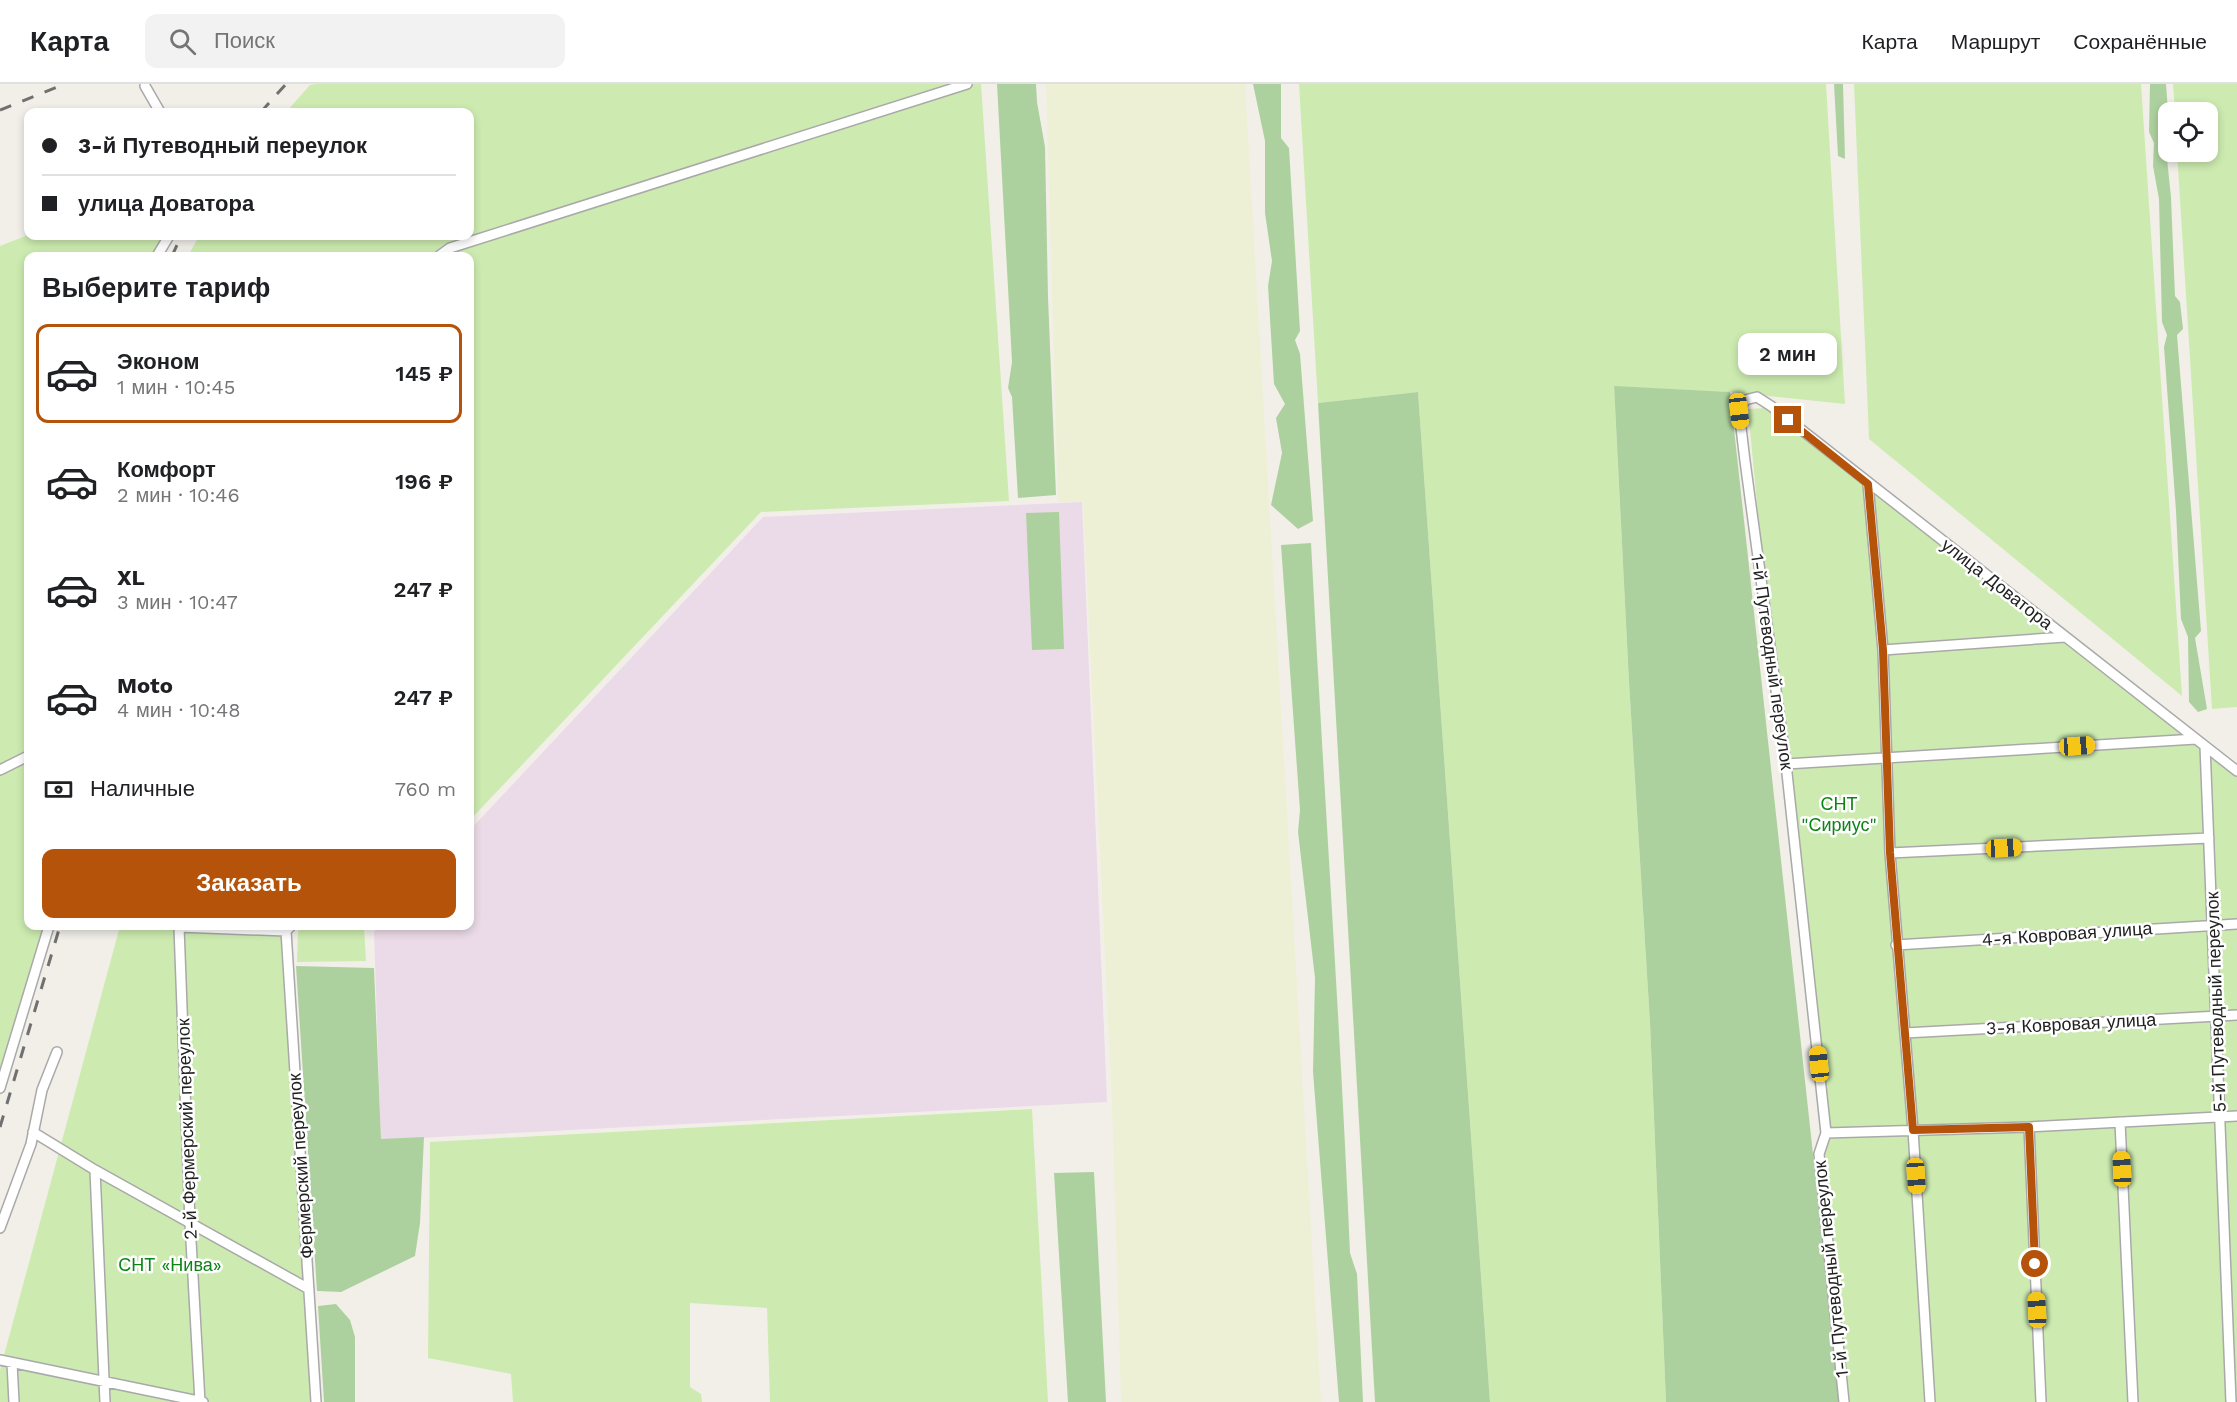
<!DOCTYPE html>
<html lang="ru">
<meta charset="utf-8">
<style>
body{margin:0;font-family:"Work Sans",sans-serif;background:#f2f2f2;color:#202124;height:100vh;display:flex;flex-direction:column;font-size:22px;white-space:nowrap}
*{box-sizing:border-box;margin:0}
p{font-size:20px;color:#757577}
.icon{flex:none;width:33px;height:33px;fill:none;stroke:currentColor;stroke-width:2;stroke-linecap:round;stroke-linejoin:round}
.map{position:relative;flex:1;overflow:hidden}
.side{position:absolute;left:24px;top:168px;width:450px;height:678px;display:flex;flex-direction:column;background:#fff;border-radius:12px;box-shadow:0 3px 9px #0003}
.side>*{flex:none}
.top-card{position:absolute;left:24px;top:24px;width:450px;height:132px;border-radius:12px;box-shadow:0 3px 9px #0003;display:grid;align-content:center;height:132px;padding:0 18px;background:#fff}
.tools{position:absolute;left:2158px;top:18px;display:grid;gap:12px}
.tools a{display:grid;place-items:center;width:60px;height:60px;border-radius:12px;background:#fff;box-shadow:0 3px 9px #0003;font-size:30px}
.end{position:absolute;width:27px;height:27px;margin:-14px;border:8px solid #b45309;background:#fff;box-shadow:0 0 0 3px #fff}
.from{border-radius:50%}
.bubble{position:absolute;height:42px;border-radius:12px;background:#fff;box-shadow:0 3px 9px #0003;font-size:20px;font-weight:600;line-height:42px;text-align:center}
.car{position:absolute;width:18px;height:36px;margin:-18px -9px;border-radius:8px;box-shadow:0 0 4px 2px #0007;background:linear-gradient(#f5c518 24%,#345 0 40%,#f5c518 0 76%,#345 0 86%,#f5c518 0)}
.top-card b{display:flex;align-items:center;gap:21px;height:57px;font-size:22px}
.top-card b+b{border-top:2px solid #e0e0e0}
.top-card i{width:15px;height:15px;background:#202124}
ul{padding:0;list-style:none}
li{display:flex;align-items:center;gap:18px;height:99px;margin:0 12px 9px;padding:0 6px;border:3px solid transparent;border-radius:12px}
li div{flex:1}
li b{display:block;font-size:22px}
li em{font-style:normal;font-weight:600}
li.current{border-color:#b45309}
li>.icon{width:54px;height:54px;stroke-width:1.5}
h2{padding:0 18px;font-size:27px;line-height:72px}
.pay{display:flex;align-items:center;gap:15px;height:66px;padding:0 18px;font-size:22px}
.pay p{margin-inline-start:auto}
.action{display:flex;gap:12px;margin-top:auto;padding:12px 18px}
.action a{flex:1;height:69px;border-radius:12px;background:#b45309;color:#fff;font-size:24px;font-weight:600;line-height:69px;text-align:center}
header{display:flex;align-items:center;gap:36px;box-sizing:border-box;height:84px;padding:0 30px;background:#fff;border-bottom:2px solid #e0e0e0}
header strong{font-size:28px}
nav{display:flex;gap:33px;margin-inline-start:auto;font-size:21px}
.search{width:420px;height:54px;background:#f2f2f2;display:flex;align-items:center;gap:15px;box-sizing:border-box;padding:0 21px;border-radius:12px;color:#757577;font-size:22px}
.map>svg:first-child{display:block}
.industrial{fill:#ebdbe8}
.farmland{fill:#eef0d5}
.grass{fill:#cdebb0}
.forest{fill:#add19e}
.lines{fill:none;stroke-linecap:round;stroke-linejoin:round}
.street-casing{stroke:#a9a9a9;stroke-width:12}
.street{stroke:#fff;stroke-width:9}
.rail{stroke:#707070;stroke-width:3;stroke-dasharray:12 12;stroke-linecap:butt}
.route{stroke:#b45309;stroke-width:8}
.labels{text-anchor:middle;stroke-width:5;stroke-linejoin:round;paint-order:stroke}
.street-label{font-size:18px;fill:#222;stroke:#fff}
.park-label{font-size:18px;fill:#0c8416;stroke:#fff}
</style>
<header>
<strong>Карта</strong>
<div class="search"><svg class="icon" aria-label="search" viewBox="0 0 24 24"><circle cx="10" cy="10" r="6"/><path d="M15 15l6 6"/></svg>Поиск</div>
<nav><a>Карта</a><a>Маршрут</a><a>Сохранённые</a></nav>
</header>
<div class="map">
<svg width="2237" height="1318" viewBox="0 0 2237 1318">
<rect width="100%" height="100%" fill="#f2efe9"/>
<path class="industrial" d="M1082 418 1107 1018 381 1056 374 848 380 842H470V746L763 433Z"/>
<path class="farmland" d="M1046 0H1245L1321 1318H1121L1112 1017 1083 418H1058Z"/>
<path class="grass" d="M317 0H981L1009 417 761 428 470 736V172H188L199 152H470V28H286L310 1Z
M1299 0H1826L1845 320 1730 308 1614 303 1629 598 1650 939 1666 1318H1490L1418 308 1318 319Z
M1854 0H2141L2182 612 1869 355Z
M2173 0H2237V623L2212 625 2177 68H2208V28H2175Z
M28 151 166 152 156 172H28V842H46L40 876 0 1012V162Z
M1767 324 2237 682V1318H1848L1782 681 1748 325Z
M120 842H202L285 847 316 1318H0V1286Z
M302 842H364L366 877 297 878 298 847Z
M1032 1025 1048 1318H770L767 1224 690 1219V1303L701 1310 702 1318H513L511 1290 428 1274 430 1058Z"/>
<path class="forest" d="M997 0H1036L1037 18 1045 63 1048 213 1056 411 1018 414 1012 313 1008 304 1012 278Z
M1253 0H1281V54L1289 64 1300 247 1295 256 1300 270 1313 437 1298 445 1271 421 1282 369 1276 334 1285 320 1274 300 1268 202 1272 177 1265 129V57Z
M1834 0H1843L1845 75 1838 72Z
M2150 0H2166L2169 39 2164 46 2171 113 2175 212 2180 218 2183 245 2177 251 2201 547 2195 554 2207 625 2198 628 2189 618 2188 553 2181 535 2176 427 2164 263 2167 251 2162 238 2159 115 2153 82 2154 59 2149 48Z
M1614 302 1730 308 1840 1318H1666L1650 939 1629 598Z
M1418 308 1490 1318H1375L1318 319Z
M1059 428 1064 565 1032 566 1026 429Z
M1311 459C1323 696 1340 932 1350 1169L1357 1190 1363 1318H1339L1313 988 1315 894 1298 748 1300 726 1281 461Z
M296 882 374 884 381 1055 424 1053 420 1139 415 1172 341 1208 317 1207Z
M1094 1088 1106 1318H1068L1054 1089Z
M336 1220 350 1236 355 1253V1318H324L318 1222Z"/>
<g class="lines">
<defs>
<path id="street" d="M145 2 160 28
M157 172 169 152
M439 172 450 164 967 0
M1868 400 1883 566 1890 769 1913 1046 1930 1318
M1883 566 2065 553
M2205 662 2231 1318
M1786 680 2196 655
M0 686 28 672
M1890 769 2209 754
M286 847 316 1318
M1896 861 2237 840
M1905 949 2237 931
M0 1004 49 842
M2120 1038 2133 1318
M2029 1043 2041 1318
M33 1048 95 1086 309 1205
M1826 1049 2029 1043 2237 1032
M95 1086 105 1318
M0 1144 31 1060 42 1006 57 968
M0 1276 203 1318
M12 1279 14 1318
M200 1318 190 1139 179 843 286 847 291 842
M1844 1318 1819 1070 1826 1049 1786 680 1745 377 1739 327 1745 316 1757 313 1771 322 2237 687"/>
</defs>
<use href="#street" class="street-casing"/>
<use href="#street" class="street"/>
<path class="rail" d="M0 26 65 0
M261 28 286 0
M172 172 181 152
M0 1043 60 842"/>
</g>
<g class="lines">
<path class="route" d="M1788 336 1868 400 1883 566 1890 769 1913 1046 2029 1043 2035 1180"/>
</g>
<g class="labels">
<g class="street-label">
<text transform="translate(1997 500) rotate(38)" y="6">улица Доватора</text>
<text transform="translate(1772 578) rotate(82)" y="6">1-й Путеводный переулок</text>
<text transform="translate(2067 850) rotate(-4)" y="6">4-я Ковровая улица</text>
<text transform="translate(2216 918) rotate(-92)" y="6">5-й Путеводный переулок</text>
<text transform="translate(2071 940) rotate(-3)" y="6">3-я Ковровая улица</text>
<text transform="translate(187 1045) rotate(-92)" y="6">2-й Фермерский переулок</text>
<text transform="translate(301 1082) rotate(-94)" y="6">Фермерский переулок</text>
<text transform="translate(1831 1185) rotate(-96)" y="6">1-й Путеводный переулок</text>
</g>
<g class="park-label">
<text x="1839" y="726">СНТ<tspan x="1839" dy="21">"Сириус"</tspan></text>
<text x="170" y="1187">СНТ «Нива»</text>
</g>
</g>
</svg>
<div class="tools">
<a><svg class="icon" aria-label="locate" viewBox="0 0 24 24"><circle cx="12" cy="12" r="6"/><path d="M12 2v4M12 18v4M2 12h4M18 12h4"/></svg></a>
</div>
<i class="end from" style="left:2035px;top:1180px"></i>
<i class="end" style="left:1788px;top:336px"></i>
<div class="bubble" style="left:1738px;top:249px;width:99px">2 мин</div>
<i class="car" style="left:1739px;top:327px;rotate:173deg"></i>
<i class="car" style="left:2077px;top:662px;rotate:86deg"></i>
<i class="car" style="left:2004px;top:764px;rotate:87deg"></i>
<i class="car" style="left:1819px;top:980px;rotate:354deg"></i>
<i class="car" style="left:2122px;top:1085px;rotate:357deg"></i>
<i class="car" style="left:1916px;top:1092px;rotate:176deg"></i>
<i class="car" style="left:2037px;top:1226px;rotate:357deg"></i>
<div class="top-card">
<b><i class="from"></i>3-й Путеводный переулок</b>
<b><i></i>улица Доватора</b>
</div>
<section class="side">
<h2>Выберите тариф</h2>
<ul>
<li class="current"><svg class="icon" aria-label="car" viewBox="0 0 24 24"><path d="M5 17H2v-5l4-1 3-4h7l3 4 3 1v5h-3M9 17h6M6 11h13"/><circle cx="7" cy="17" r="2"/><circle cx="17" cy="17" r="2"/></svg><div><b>Эконом</b><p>1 мин · 10:45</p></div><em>145 ₽</em></li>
<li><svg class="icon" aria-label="car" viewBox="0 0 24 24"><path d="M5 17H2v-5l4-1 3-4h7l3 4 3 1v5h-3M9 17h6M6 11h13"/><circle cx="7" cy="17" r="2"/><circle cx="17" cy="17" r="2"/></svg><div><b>Комфорт</b><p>2 мин · 10:46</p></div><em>196 ₽</em></li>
<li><svg class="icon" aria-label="car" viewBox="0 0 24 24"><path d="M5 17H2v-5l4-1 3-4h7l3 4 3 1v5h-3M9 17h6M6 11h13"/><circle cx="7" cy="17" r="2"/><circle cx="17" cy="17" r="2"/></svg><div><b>XL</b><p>3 мин · 10:47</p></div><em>247 ₽</em></li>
<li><svg class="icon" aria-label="car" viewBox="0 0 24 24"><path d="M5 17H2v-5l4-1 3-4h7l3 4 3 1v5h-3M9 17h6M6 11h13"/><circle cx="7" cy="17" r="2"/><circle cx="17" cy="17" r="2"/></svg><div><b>Moto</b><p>4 мин · 10:48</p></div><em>247 ₽</em></li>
</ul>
<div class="pay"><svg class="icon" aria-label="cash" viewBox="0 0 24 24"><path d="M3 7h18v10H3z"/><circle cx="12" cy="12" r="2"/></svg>Наличные<p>760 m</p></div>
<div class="action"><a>Заказать</a></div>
</section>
</div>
